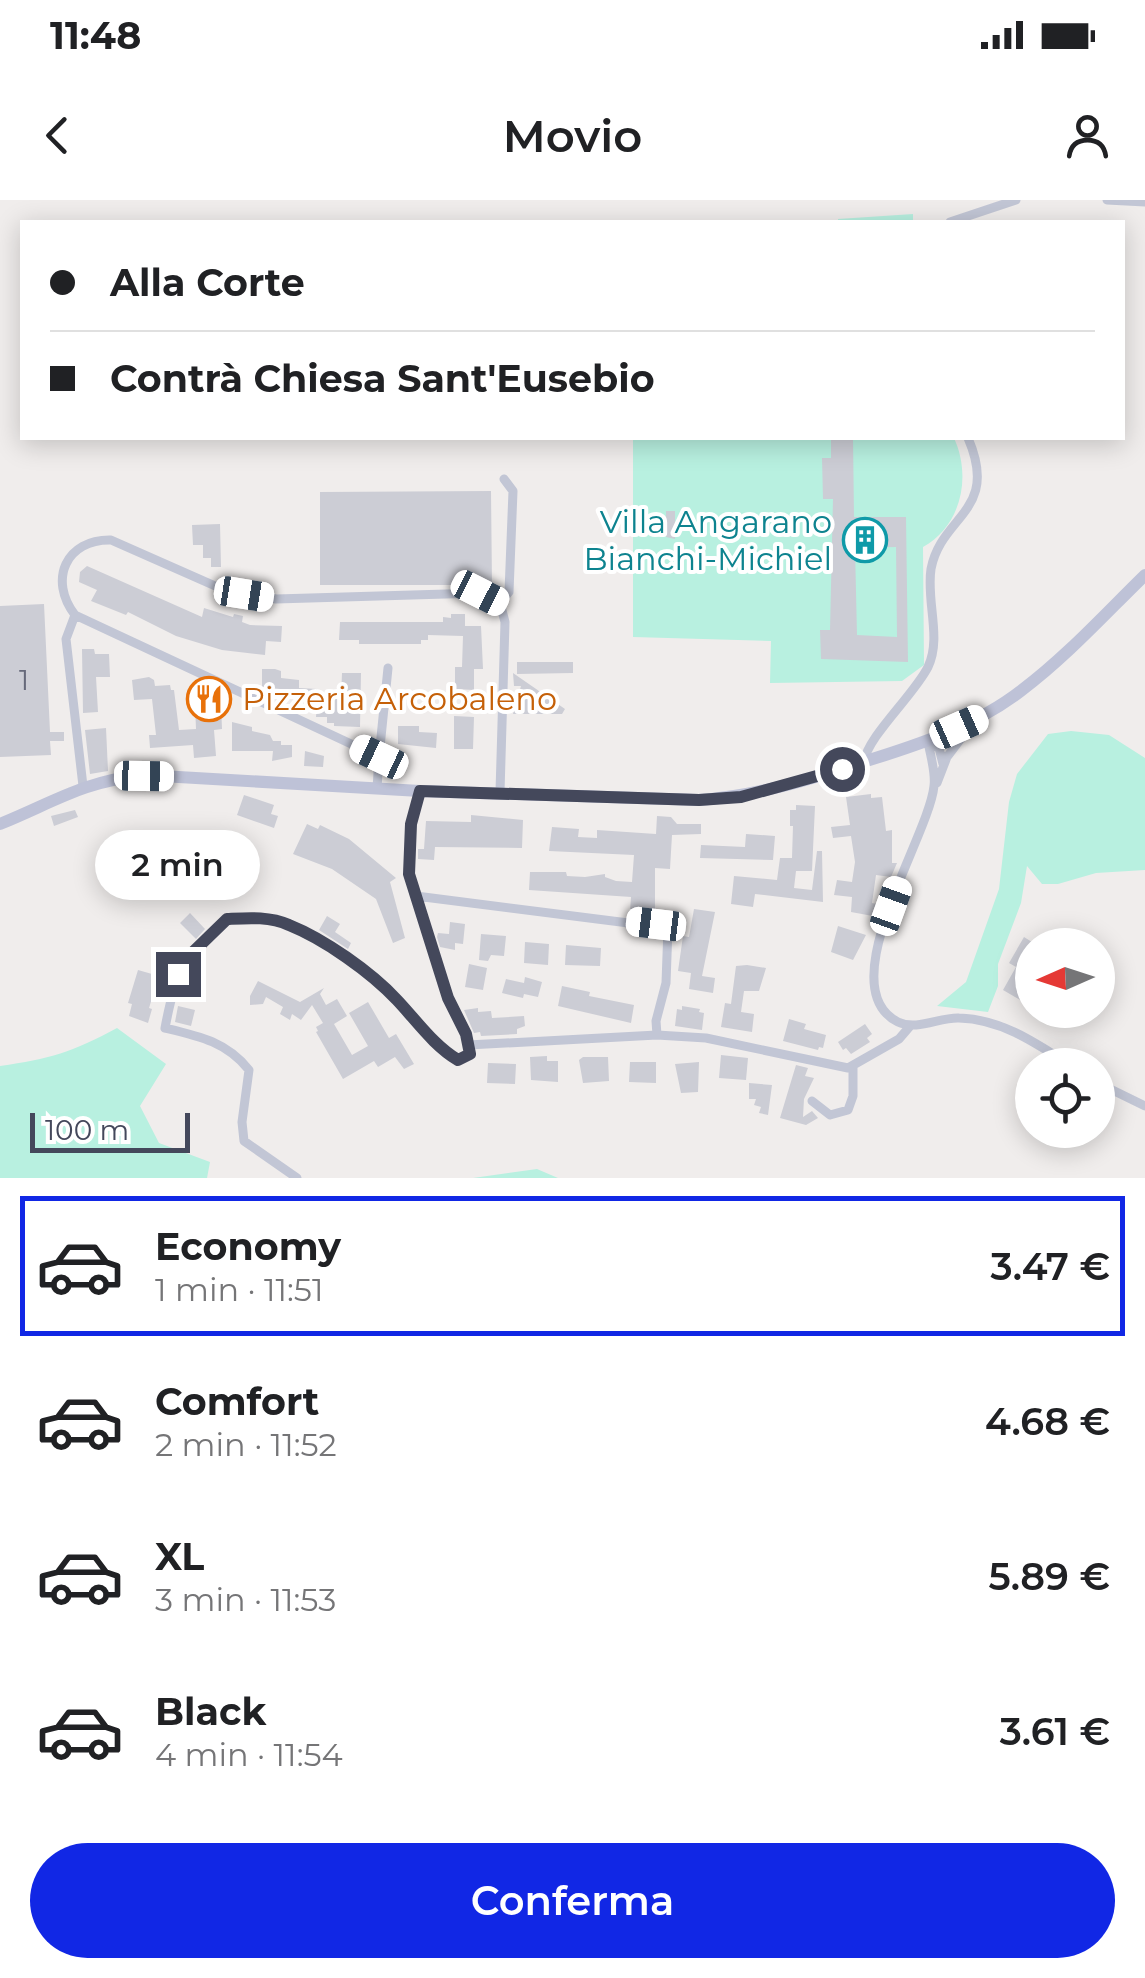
<!DOCTYPE html>
<html lang="it">
<meta charset="utf-8">
<style>
body{margin:0;font-family:Montserrat,sans-serif;background:#f6f6f6;color:#202124;height:100vh;display:flex;flex-direction:column;font-size:38px;white-space:nowrap}
*{box-sizing:border-box;margin:0}
p{font-size:32px;color:#757577}
.icon{flex:none;width:55px;height:55px;fill:none;stroke:currentColor;stroke-width:2;stroke-linecap:round;stroke-linejoin:round}
.map{position:relative;height:978px;overflow:hidden}
.sheet{display:flex;flex-direction:column;background:#fff;flex:1}
.sheet>*{flex:none}
.hud{position:absolute;left:20px;top:20px;width:1105px;height:220px;border-radius:0px;box-shadow:0 5px 25px #0003;display:grid;align-content:center;height:220px;padding:0 30px;background:#fff}
.needle{width:65px;rotate:267deg}
.fabs{position:absolute;left:1015px;top:728px;display:grid;gap:20px}
.fabs a{display:grid;place-items:center;width:100px;height:100px;border-radius:50%;background:#fff;box-shadow:0 5px 25px #0003;font-size:50px}
.scale{position:absolute;left:30px;bottom:25px;width:160px;box-sizing:border-box;padding-left:10px;border:5px solid #44485b;border-top:0;font-size:28px;line-height:35px;white-space:nowrap;color:#44485b;-webkit-text-stroke:8px #fff;paint-order:stroke}
.end{position:absolute;width:45px;height:45px;margin:-22px;border:12px solid #44485b;background:#fff;box-shadow:0 0 0 5px #fff}
.from{border-radius:50%}
.bubble{position:absolute;height:70px;border-radius:35px;background:#fff;box-shadow:0 5px 25px #0003;font-size:32px;font-weight:600;line-height:70px;text-align:center}
.car{position:absolute;width:30px;height:60px;margin:-30px -15px;border-radius:12px;box-shadow:0 0 8px 2px #0007;background:linear-gradient(#fff 24%,#345 0 40%,#fff 0 76%,#345 0 86%,#fff 0)}
.hud b{display:flex;align-items:center;gap:35px;height:95px;font-size:38px}
.hud b+b{border-top:2px solid #e0e0e0}
.hud i{width:25px;height:25px;background:#202124}
ul{padding:18px 0 0;list-style:none}
li{display:flex;align-items:center;gap:30px;height:140px;margin:0 20px 15px;padding:0 10px;border:5px solid transparent;border-radius:0px}
li div{flex:1}
li b{display:block;font-size:38px}
li em{font-style:normal;font-weight:600}
li.on{border-color:#1127e5}
li>.icon{width:90px;height:90px;stroke-width:1.5}
.cta{display:flex;gap:20px;margin-top:auto;padding:20px 30px}
.cta a{flex:1;height:115px;border-radius:60px;background:#1127e5;color:#fff;font-size:40px;font-weight:600;line-height:115px;text-align:center}
.status{display:flex;justify-content:space-between;align-items:center;height:70px;padding:0 50px;background:#fff;direction:ltr}
.status svg{height:28px;fill:currentColor}
header{display:flex;justify-content:space-between;align-items:center;height:130px;padding:0 30px;background:#fff;font-size:45px;font-weight:600}
.map>svg:first-child{display:block}
.green{fill:#b8f0e0}
.building{fill:#cccdd5;fill-rule:evenodd}
.lines{fill:none;stroke-linecap:round;stroke-linejoin:round}
.street{stroke:#c2c6d5;stroke-width:9}
.secondary{stroke:#bec2d7;stroke-width:12}
.route{stroke:#44485b;stroke-width:12}
.labels{text-anchor:middle;stroke-width:8;stroke-linejoin:round;paint-order:stroke}
.number-label{font-size:28px;fill:#66697a}
.culture-label{font-size:32px;fill:#0d838f;stroke:#fff;text-anchor:end}
.food-label{font-size:32px;fill:#c56008;stroke:#fff;text-anchor:start}
</style>
<div class="status"><b>11:48</b><svg viewBox="0 0 49 12"><path d="M0 12V9h3v3zM5 12V6h3v6zM10 12V3h3v9zM15 12V0h3v12zM26 1h20v11H26zM47 4h2v5h-2z"/></svg></div>
<header><svg class="icon" aria-label="back" viewBox="0 0 24 24"><path d="M15 5l-7 7 7 7"/></svg>Movio<svg class="icon" aria-label="person" viewBox="0 0 24 24"><circle cx="12" cy="8" r="4"/><path d="M4 21q1-7 8-7t8 7"/></svg></header>
<div class="map">
<svg width="1145" height="978" viewBox="0 0 1145 978">
<rect width="100%" height="100%" fill="#f0edec"/>
<path class="green" d="M913 14V22H838V19Z
M633 238H954C972 277 961 326 923 347L924 465 902 481 770 483 771 441 633 437Z
M1071 531 1109 535 1145 558V670L1096 673 1058 684H1042L1027 666 1021 703 998 764V786L988 812 937 806 966 782 999 689 1009 602 1017 574 1048 534Z
M117 828 166 864 140 906 159 943 210 962 207 978H0V866C49 859 73 852 117 828Z
M537 969 558 978H473Z"/>
<path class="building" d="M831 238H853L854 317H906L908 462 821 459 820 430H830L833 299H823L822 258H831ZM896 347 897 437 857 435 855 348Z
M491 291 492 385H320V292Z
M666 311H675V339L666 337Z
M220 324 221 367H211V358H203V345H193L192 325Z
M87 366 202 417 204 408 233 417 234 414 243 416 242 422 250 425 282 426 281 442 266 441 265 455 222 450 176 436 128 412 126 415 91 401 97 390 79 382 80 372Z
M44 404 50 532H64V541H50L51 555 0 557V406Z
M451 414H465V426H481L483 469H474V490L455 489V467H462L463 436 428 435V440H421V444H359V440H339L340 422H443V417L451 418Z
M82 449H94L95 454H109L110 477H96L98 512 83 513Z
M517 462H573V473L517 474Z
M262 469H275L281 471V478L299 480V488L317 489V497H341L342 473H361L360 527 334 526V523H327V517H316L317 503H298V499L293 497H280V489L262 487Z
M513 473 565 509 562 514H513L521 486H514Z
M149 477 154 480 155 486 170 485 171 490H174L179 530 196 529 195 505 221 504 222 529 214 530 216 556 194 558 193 545 150 548 149 535H156L152 499 134 500 132 480Z
M454 516 474 517 473 549H454Z
M232 522 252 527V531L270 535 273 541H281V545H292V557L272 561 273 551H232Z
M398 526H419V532L437 533 436 548 398 544Z
M106 528 108 571 90 574 85 530Z
M305 551 324 556 323 567 304 566Z
M871 594V598L882 597 886 631 892 630V663H897L891 677 876 675 872 703 882 705 878 717 851 712 852 697 834 695 837 680 852 682 855 662 851 636 833 638 831 627 850 625 846 597Z
M244 595 274 605 271 614 278 616 274 628 237 615Z
M796 605 815 606 812 671H796L794 688 812 690 817 651H822L823 702 755 694 753 707 731 704 734 676 777 680 780 658H792L793 626H790V610H796Z
M75 610 78 617 54 626 51 616Z
M471 615 523 620 522 648 435 647 434 660 418 659V649H424L426 621 471 622Z
M657 616 671 617 677 624H701V634L672 635 670 669 655 668V713L630 711 631 697 529 690 530 672H566L567 676 585 677 605 674V677L616 681 632 682 634 655 549 651 552 627 579 629 578 637 597 638V630L656 634Z
M307 624 318 629 320 625 349 639 396 678 390 682 405 738 393 743 376 699 332 669 293 654Z
M746 634 775 636 773 660 700 658 701 645 745 647Z
M694 709 715 712 702 776 715 778 713 793 689 789 691 773 678 771 683 736 689 737Z
M190 713 205 729 196 739 180 723Z
M327 716 340 724 335 732 351 743 348 749 319 730Z
M450 722 465 724 463 744 455 743V750L440 747 437 737 438 733 449 734Z
M838 726 866 735 853 760 831 752Z
M481 734 506 736 504 756 491 755 488 761 479 760Z
M1024 737 1032 742V757L1022 775 1032 781V807L1003 790 1016 767 1009 763Z
M525 742 549 744 548 765 524 763Z
M566 745 601 748 600 766 565 765Z
M469 764 487 768 483 790 465 787Z
M747 765 766 768 759 791H744L741 812 754 814 752 832 721 827 725 803 731 804 736 766Z
M138 770 159 776 149 808 152 809 148 823 129 816 132 804 128 803Z
M525 777 542 782 538 797 524 794 523 798 502 793 506 779 524 783Z
M258 781 300 802 324 788 320 794 326 805 337 799 347 816 334 824 352 855 368 846 349 813 368 802 389 838 396 834 414 864 404 869 395 857 378 867 374 861 343 879 316 832 318 831 316 827 323 823 312 805 301 820 292 814 290 820 280 814 283 807 266 797 263 804 250 805V796Z
M562 786 590 792 589 796 634 805 631 823 558 806Z
M178 806 195 810 191 826 175 822Z
M682 806 700 809 699 812 704 813 702 830 675 826 677 809 682 810Z
M478 808V812L491 811 492 818 524 816 525 826 517 829V834L481 836 480 832 474 833 464 810Z
M789 819 806 824 804 829 826 835 823 848 819 847 818 850 783 841Z
M865 824 872 834 867 838 870 842 851 854 846 848 843 850 838 842Z
M721 855 748 858 746 880 719 878Z
M547 856V861H558V882L531 880 530 857Z
M583 857H608L609 881 583 883 579 860Z
M630 862H656V883L629 882Z
M699 862 698 892 681 893 675 864Z
M488 863 516 864 515 884 487 883Z
M796 865 808 868 805 876 814 878 804 899 803 917 812 911 818 918 806 925 780 918Z
M749 883 772 885 768 915 759 913 761 907 754 905 756 899H749Z"/>
<g class="lines">
<path class="street" d="M1107 0 1145 2
M950 22 1016 0
M500 403 509 392 513 291 504 279
M75 415 66 439 83 586
M928 541C930 555 936 572 934 586 929 637 829 788 898 822 917 831 940 817 959 818 1001 819 1036 843 1070 865
M928 541 939 548 943 564
M379 557 388 468
M864 562C867 537 914 495 928 467 942 438 926 401 931 369 941 315 1000 312 968 238
M937 583 947 557 972 524
M377 589 379 557 75 415C48 380 66 339 111 340L222 389 276 399 480 393 500 403 505 422 500 592
M416 696 668 728 666 783 656 821 657 835
M468 845 657 835 706 838 848 868 899 839 911 825
M1098 883 1145 906
M812 901 830 915 848 910 853 896V867
M297 978 244 941 242 922 249 870C227 842 199 836 165 828 176 770 184 760 227 719 247 718 269 716 289 724 324 739 371 772 397 800 416 820 435 846 458 860L470 854 466 834 448 799 409 674 411 624 420 591"/>
<path class="secondary" d="M0 624C54 602 84 581 144 575L420 591 699 600C756 596 808 580 863 562 918 545 976 526 1022 490 1067 456 1105 414 1145 375"/>
</g>
<g class="lines">
<path class="route" d="M178 774 192 753 227 719C247 718 269 716 289 725 324 739 371 772 397 800 416 820 434 846 458 860L470 854 466 834 448 798 409 674 411 624 420 591 699 600 741 597 842 569"/>
</g>
<defs>
<symbol id="building-ring" viewBox="-11 -11 22 22"><circle r="9.5" fill="#fff" stroke="#0f9aa8" stroke-width="1.5"/><path d="M-4-6H4V6H1V3H-1V6H-4ZM-2.5-4.3h1.7v1.8h-1.7ZM.8-4.3h1.7v1.8H.8ZM-2.5-1h1.7V.8h-1.7ZM.8-1h1.7V.8H.8Z" fill="#0f9aa8"/></symbol>
<symbol id="restaurant-ring" viewBox="-11 -11 22 22"><circle r="9.5" fill="#fff" stroke="#e8710a" stroke-width="1.5"/><path d="M-5-6h1v4h1v-4h1v4h1v-4h1v5L-1.5 .5V6h-2V.5L-5-1ZM5-6V6H3V1.5H1.5Q1.5-4 5-6Z" fill="#e8710a"/></symbol>
</defs>
<g fill-rule="evenodd">
<use href="#building-ring" x="840" y="315" width="50" height="50"/>
<use href="#restaurant-ring" x="184" y="474" width="50" height="50"/>
</g>
<g class="labels">
<g class="number-label">
<text x="24" y="490">1</text>
</g>
<g class="culture-label">
<text x="832" y="333">Villa Angarano<tspan x="832" dy="37">Bianchi-Michiel</tspan></text>
</g>
<g class="food-label">
<text x="242" y="510">Pizzeria Arcobaleno</text>
</g>
</g>
</svg>
<div class="fabs">
<a><svg class="needle" viewBox="-14 -14 28 28"><path d="M0-13l5 13h-10z" fill="#e53935"/><path d="M0 13l5-13h-10z" fill="#757577"/></svg></a>
<a><svg class="icon" aria-label="locate" viewBox="0 0 24 24"><circle cx="12" cy="12" r="6"/><path d="M12 2v4M12 18v4M2 12h4M18 12h4"/></svg></a>
</div>
<div class="scale">100 m</div>
<i class="end from" style="left:842px;top:569px"></i>
<i class="end" style="left:178px;top:774px"></i>
<div class="bubble" style="left:95px;top:630px;width:165px">2 min</div>
<i class="car" style="left:480px;top:393px;rotate:117deg"></i>
<i class="car" style="left:244px;top:394px;rotate:99deg"></i>
<i class="car" style="left:959px;top:527px;rotate:66deg"></i>
<i class="car" style="left:379px;top:557px;rotate:295deg"></i>
<i class="car" style="left:144px;top:576px;rotate:91deg"></i>
<i class="car" style="left:891px;top:706px;rotate:20deg"></i>
<i class="car" style="left:656px;top:724px;rotate:277deg"></i>
<div class="hud">
<b><i class="from"></i>Alla Corte</b>
<b><i></i>Contrà Chiesa Sant'Eusebio</b>
</div>
</div>
<section class="sheet">
<ul>
<li class="on"><svg class="icon" aria-label="car" viewBox="0 0 24 24"><path d="M5 17H2v-5l4-1 3-4h7l3 4 3 1v5h-3M9 17h6M6 11h13"/><circle cx="7" cy="17" r="2"/><circle cx="17" cy="17" r="2"/></svg><div><b>Economy</b><p>1 min · 11:51</p></div><em>3.47 €</em></li>
<li><svg class="icon" aria-label="car" viewBox="0 0 24 24"><path d="M5 17H2v-5l4-1 3-4h7l3 4 3 1v5h-3M9 17h6M6 11h13"/><circle cx="7" cy="17" r="2"/><circle cx="17" cy="17" r="2"/></svg><div><b>Comfort</b><p>2 min · 11:52</p></div><em>4.68 €</em></li>
<li><svg class="icon" aria-label="car" viewBox="0 0 24 24"><path d="M5 17H2v-5l4-1 3-4h7l3 4 3 1v5h-3M9 17h6M6 11h13"/><circle cx="7" cy="17" r="2"/><circle cx="17" cy="17" r="2"/></svg><div><b>XL</b><p>3 min · 11:53</p></div><em>5.89 €</em></li>
<li><svg class="icon" aria-label="car" viewBox="0 0 24 24"><path d="M5 17H2v-5l4-1 3-4h7l3 4 3 1v5h-3M9 17h6M6 11h13"/><circle cx="7" cy="17" r="2"/><circle cx="17" cy="17" r="2"/></svg><div><b>Black</b><p>4 min · 11:54</p></div><em>3.61 €</em></li>
</ul>
<div class="cta"><a>Conferma</a></div>
</section>
